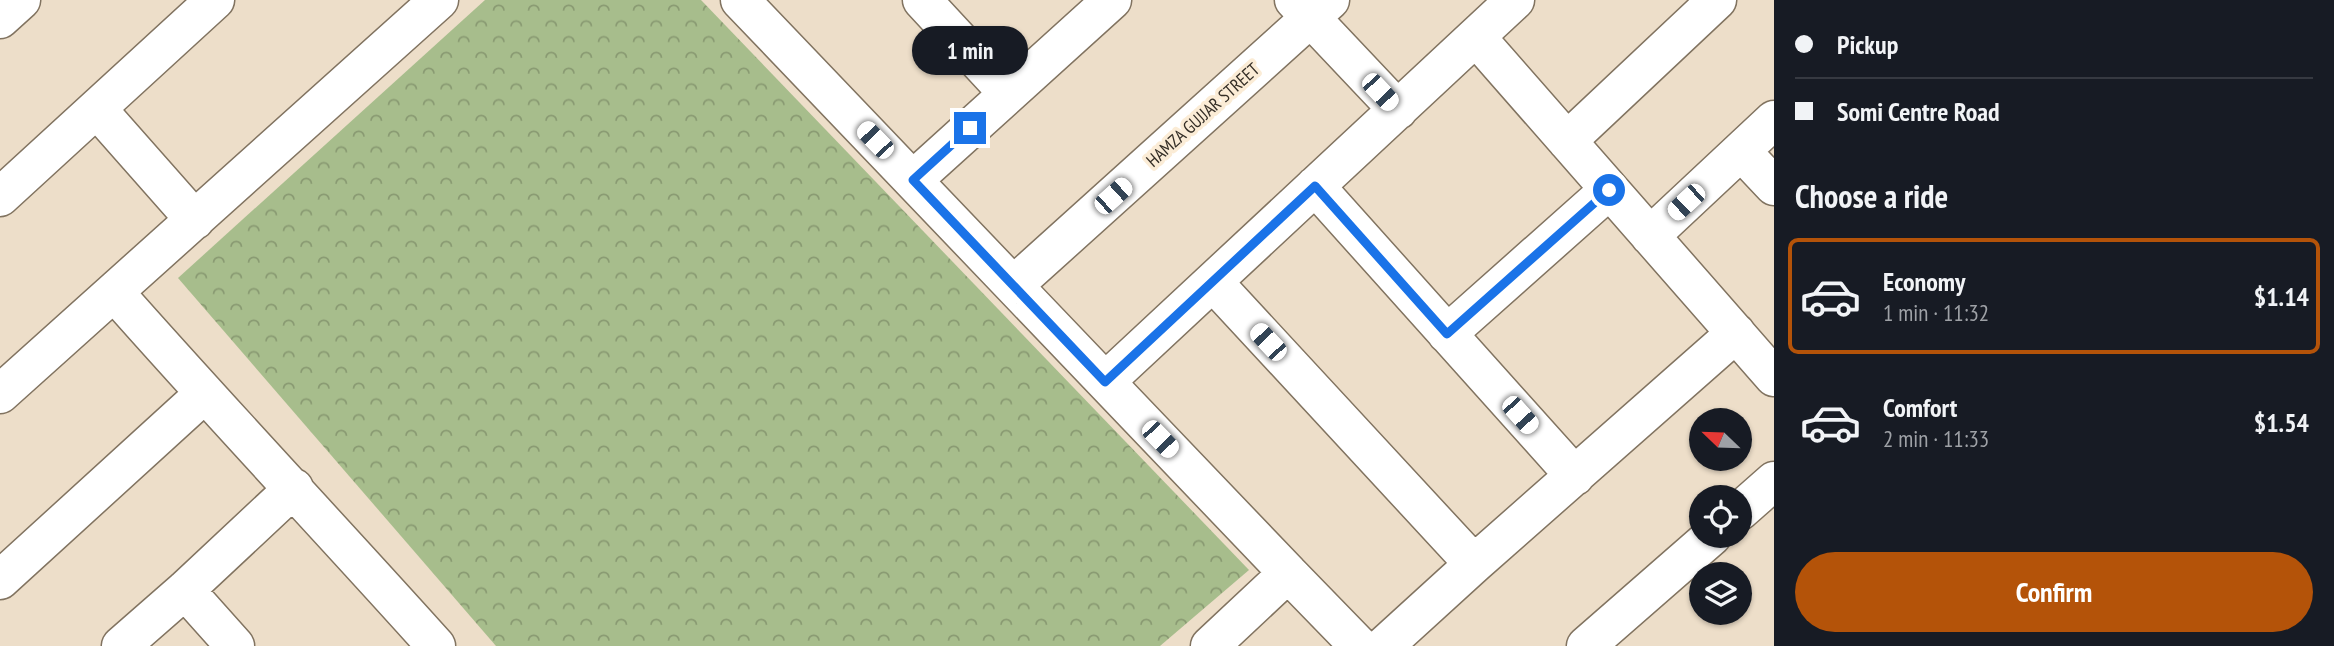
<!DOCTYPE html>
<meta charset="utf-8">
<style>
body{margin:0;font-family:"PT Sans Narrow",sans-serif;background:#242831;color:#f1f3f6;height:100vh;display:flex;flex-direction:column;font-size:26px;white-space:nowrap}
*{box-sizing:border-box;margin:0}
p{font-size:23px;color:#9ea1a6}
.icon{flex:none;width:38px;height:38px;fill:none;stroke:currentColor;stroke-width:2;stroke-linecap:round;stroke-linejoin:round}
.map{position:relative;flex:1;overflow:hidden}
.panel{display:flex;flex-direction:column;background:#171b24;width:560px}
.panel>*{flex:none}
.hud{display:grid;align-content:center;height:154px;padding:0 21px;background:#171b24}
.needle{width:46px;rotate:293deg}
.tools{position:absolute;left:1689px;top:408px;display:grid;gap:14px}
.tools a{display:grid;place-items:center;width:63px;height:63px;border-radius:50%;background:#171b24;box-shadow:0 2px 5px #0004;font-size:35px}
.end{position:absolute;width:32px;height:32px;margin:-16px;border:9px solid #1a73e8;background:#fff;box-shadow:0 0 0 4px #fff}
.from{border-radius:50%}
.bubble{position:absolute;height:49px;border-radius:24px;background:#171b24;box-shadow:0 2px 5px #0004;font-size:23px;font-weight:600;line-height:49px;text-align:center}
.car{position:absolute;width:21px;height:42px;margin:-21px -10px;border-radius:9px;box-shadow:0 0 5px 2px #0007;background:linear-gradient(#fff 24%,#345 0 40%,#fff 0 76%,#345 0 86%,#fff 0)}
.hud b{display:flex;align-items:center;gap:24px;height:66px;font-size:26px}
.hud b+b{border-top:2px solid #363941}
.hud i{width:18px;height:18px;background:#f1f3f6}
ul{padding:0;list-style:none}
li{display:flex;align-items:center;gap:21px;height:116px;margin:0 14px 10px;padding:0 7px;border:4px solid transparent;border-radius:10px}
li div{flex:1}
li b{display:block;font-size:26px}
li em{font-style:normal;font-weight:600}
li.selected{border-color:#b45309}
li>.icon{width:63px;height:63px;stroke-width:1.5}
h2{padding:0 21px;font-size:32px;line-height:84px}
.button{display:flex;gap:14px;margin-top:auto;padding:14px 21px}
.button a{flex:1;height:80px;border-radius:42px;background:#b45309;color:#fff;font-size:28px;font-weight:600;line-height:80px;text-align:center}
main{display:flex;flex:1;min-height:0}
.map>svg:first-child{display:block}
.park{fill:url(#park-crowns)}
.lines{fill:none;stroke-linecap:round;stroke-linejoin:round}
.minor-casing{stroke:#817360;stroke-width:41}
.minor{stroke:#fff;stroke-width:38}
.route{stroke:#1a73e8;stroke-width:9}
.labels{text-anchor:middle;stroke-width:7;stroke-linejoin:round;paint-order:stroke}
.street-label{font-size:18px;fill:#342e26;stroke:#fbecd6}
</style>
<main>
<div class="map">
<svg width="1774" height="646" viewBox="0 0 1774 646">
<defs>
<pattern id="park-crowns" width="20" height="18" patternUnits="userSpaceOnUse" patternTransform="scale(1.75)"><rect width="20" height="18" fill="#a7bd8c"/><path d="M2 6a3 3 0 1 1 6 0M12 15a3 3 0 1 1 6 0" fill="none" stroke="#899a72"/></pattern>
</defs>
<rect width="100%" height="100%" fill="#eddec9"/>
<path class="park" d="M485 0H701L1249 570 1160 646H496L178 278Z"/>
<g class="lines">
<defs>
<path id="minor" d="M740 0 1288 573 1210 646
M922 0 1008 93
M1294 0 1398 110
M0 19 21 0
M1476 37 1774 377
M97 109 195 220
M1567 141 1717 0
M1741 151 1774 186
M913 180 1112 0
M1315 186 1575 476
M0 197 215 0
M1650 236 1774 120
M1213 282 1474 564
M1014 285 1330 0
M115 293C220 412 330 528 436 646
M1447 334 1609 190
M1106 381 1515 0
M0 394 439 0
M1740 511 1774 481
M1288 573 1359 646
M0 580 204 394
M185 590 235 646
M121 646 185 590 294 488
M1384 646 1474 564 1736 333
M1586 646 1712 536"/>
</defs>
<use href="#minor" class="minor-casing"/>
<use href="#minor" class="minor"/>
</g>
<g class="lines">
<path class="route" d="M970 128 913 180 1105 382 1315 186 1447 334 1609 190"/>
</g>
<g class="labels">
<g class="street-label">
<text transform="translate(1203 115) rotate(-42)" y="6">HAMZA GUJJAR STREET</text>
</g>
</g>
</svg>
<div class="tools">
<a><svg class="needle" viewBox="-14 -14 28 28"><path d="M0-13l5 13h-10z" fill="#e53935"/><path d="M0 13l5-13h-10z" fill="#9ea1a6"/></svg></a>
<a><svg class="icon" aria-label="locate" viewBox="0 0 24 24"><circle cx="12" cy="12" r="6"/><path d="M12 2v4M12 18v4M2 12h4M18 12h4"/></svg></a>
<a><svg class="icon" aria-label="layers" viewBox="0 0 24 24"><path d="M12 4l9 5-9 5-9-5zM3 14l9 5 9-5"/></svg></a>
</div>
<i class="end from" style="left:1609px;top:190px"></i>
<i class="end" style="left:970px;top:128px"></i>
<div class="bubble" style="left:912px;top:26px;width:116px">1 min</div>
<i class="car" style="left:1380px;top:92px;rotate:137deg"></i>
<i class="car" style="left:875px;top:140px;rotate:316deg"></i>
<i class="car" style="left:1113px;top:196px;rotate:48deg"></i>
<i class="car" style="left:1686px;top:202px;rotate:227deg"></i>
<i class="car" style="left:1268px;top:342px;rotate:317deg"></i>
<i class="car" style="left:1520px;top:415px;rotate:138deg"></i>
<i class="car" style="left:1160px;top:439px;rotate:136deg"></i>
</div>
<section class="panel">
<div class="hud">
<b><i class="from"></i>Pickup</b>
<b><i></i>Somi Centre Road</b>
</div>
<h2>Choose a ride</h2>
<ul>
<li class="selected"><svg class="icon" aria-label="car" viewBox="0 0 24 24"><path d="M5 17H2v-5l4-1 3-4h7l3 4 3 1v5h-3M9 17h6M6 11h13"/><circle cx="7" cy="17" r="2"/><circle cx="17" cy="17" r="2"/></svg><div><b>Economy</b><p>1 min · 11:32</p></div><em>$1.14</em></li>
<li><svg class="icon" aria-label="car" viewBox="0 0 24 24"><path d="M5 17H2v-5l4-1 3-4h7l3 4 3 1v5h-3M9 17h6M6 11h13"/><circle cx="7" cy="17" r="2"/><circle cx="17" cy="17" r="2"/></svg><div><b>Comfort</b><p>2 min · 11:33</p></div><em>$1.54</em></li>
</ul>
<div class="button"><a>Confirm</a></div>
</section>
</main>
